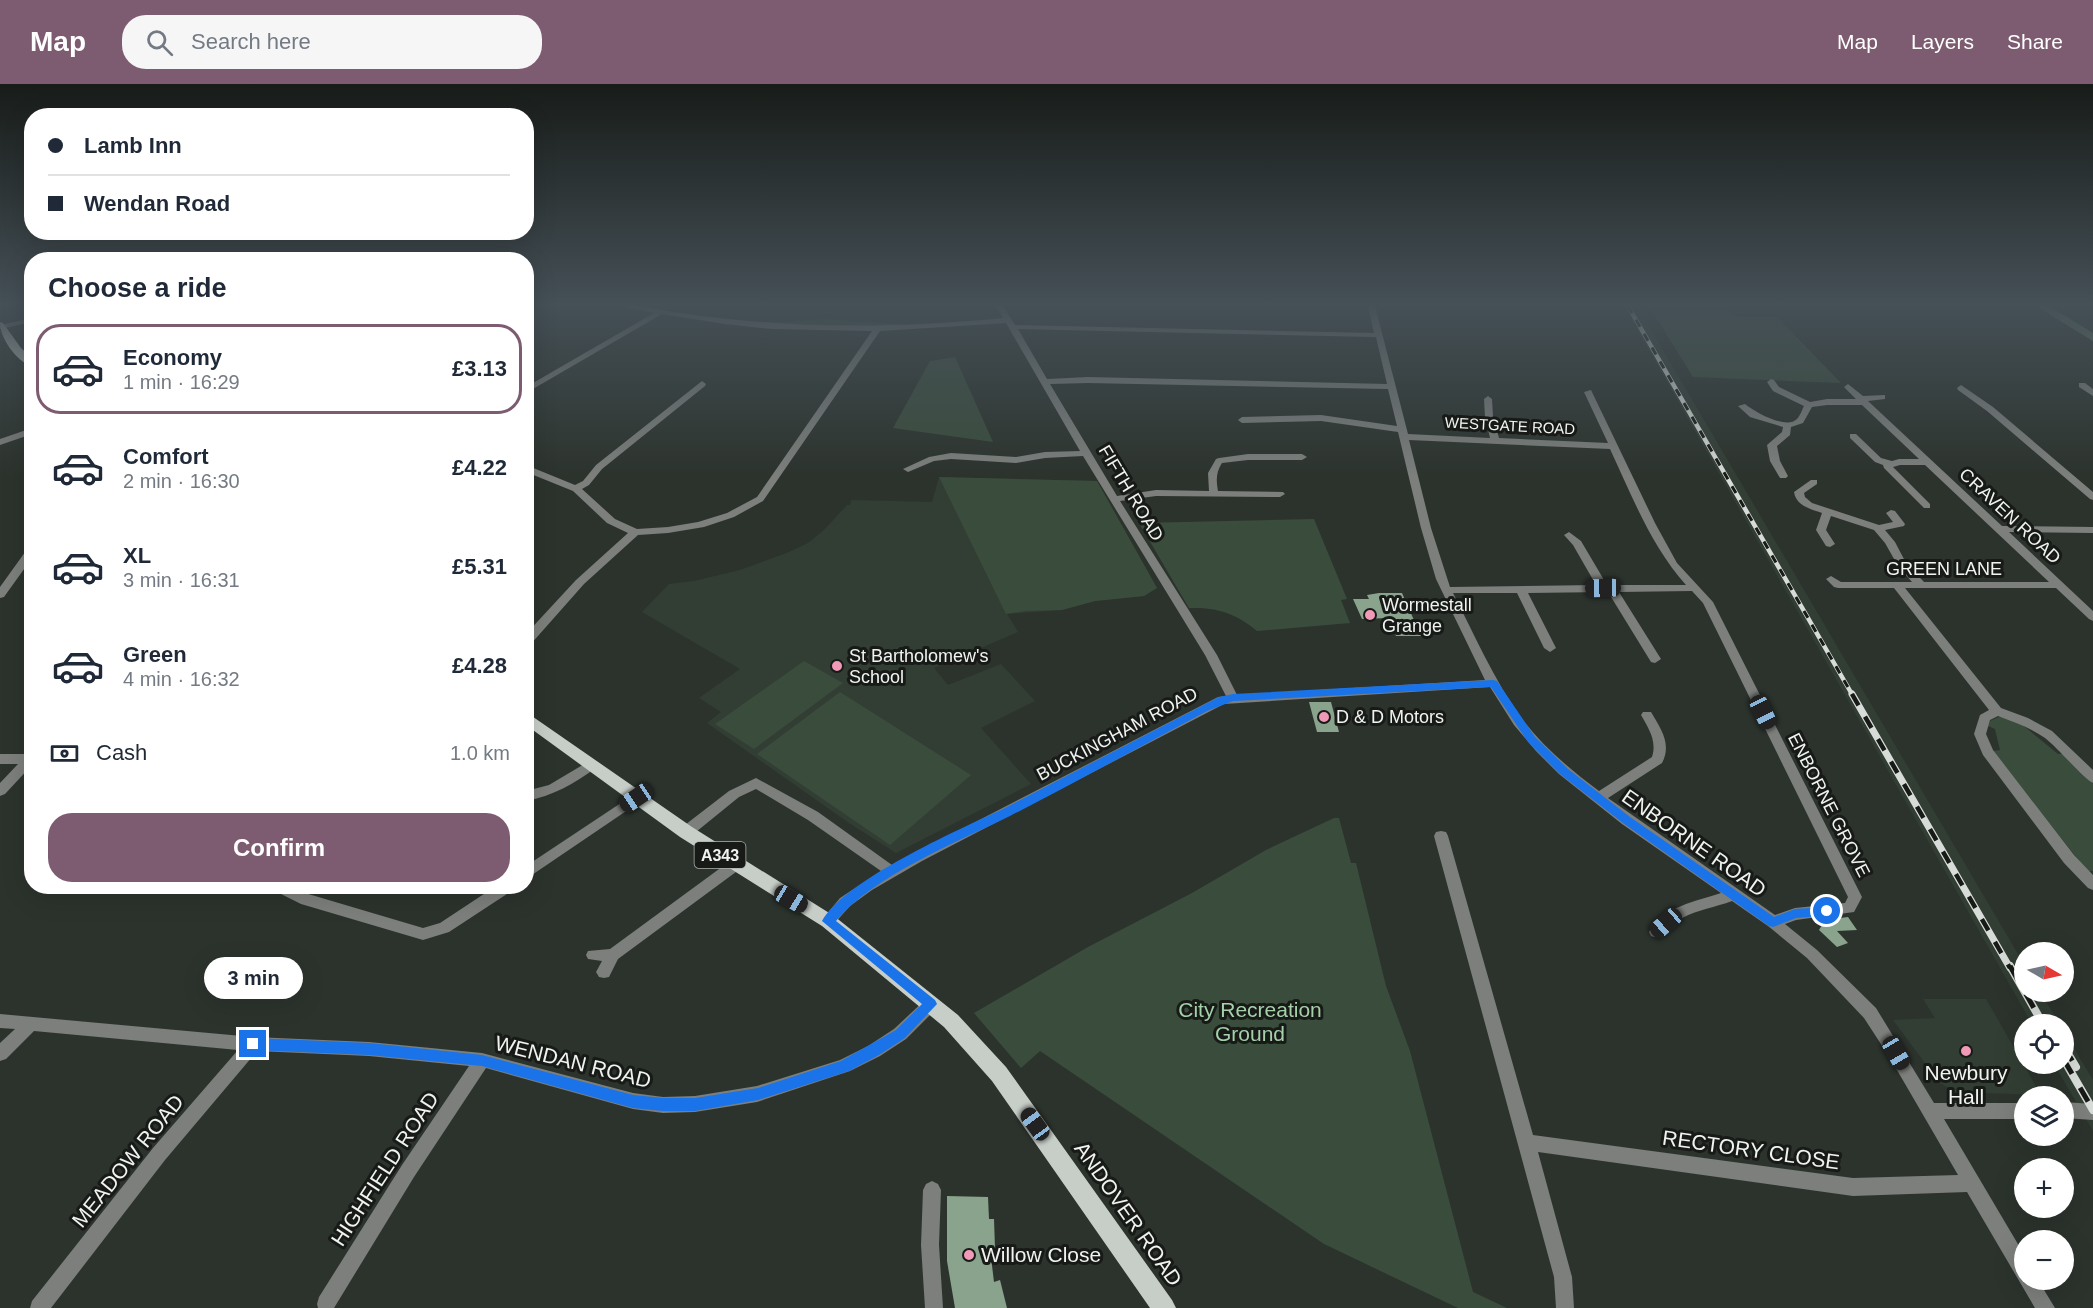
<!DOCTYPE html>
<meta charset="utf-8">
<style>
body{margin:0;font-family:Helvetica,sans-serif;background:#f6f6f7;color:#1f2937;height:100vh;display:flex;flex-direction:column;font-size:22px;white-space:nowrap}
*{box-sizing:border-box;margin:0}
p{font-size:20px;color:#747a83}
.icon{flex:none;width:33px;height:33px;fill:none;stroke:currentColor;stroke-width:2;stroke-linecap:round;stroke-linejoin:round}
.map{position:relative;flex:1;overflow:hidden}
.sheet{position:absolute;left:24px;top:168px;width:510px;height:642px;display:flex;flex-direction:column;background:#fff;border-radius:24px;box-shadow:0 6px 24px #0002}
.sheet>*{flex:none}
.banner{position:absolute;left:24px;top:24px;width:510px;height:132px;border-radius:24px;box-shadow:0 6px 24px #0002;display:grid;align-content:center;height:132px;padding:0 24px;background:#fff}
.needle{width:39px;rotate:99deg}
.buttons{position:absolute;left:2014px;top:858px;display:grid;gap:12px}
.buttons a{display:grid;place-items:center;width:60px;height:60px;border-radius:50%;background:#fff;box-shadow:0 6px 24px #0002;font-size:30px}
.end{position:absolute;width:27px;height:27px;margin:-14px;border:8px solid #1a73e8;background:#fff;box-shadow:0 0 0 3px #fff}
.from{border-radius:50%}
.bubble{position:absolute;height:42px;border-radius:21px;background:#fff;box-shadow:0 6px 24px #0002;font-size:20px;font-weight:800;line-height:42px;text-align:center}
.car{position:absolute;width:18px;height:36px;margin:-18px -9px;border-radius:8px;box-shadow:0 0 4px 2px #0007;background:linear-gradient(#222 24%,#8ab4d8 0 40%,#222 0 76%,#8ab4d8 0 86%,#222 0)}
.banner b{display:flex;align-items:center;gap:21px;height:57px;font-size:22px}
.banner b+b{border-top:2px solid #e0e1e3}
.banner i{width:15px;height:15px;background:#1f2937}
ul{padding:0;list-style:none}
li{display:flex;align-items:center;gap:18px;height:90px;margin:0 12px 9px;padding:0 12px;border:3px solid transparent;border-radius:24px}
li div{flex:1}
li b{display:block;font-size:22px}
li em{font-style:normal;font-weight:800}
li.selected{border-color:#7d5c71}
li>.icon{width:54px;height:54px;stroke-width:1.5}
h2{padding:0 24px;font-size:27px;line-height:72px}
.pay{display:flex;align-items:center;gap:15px;height:66px;padding:0 24px;font-size:22px}
.pay p{margin-inline-start:auto}
.action{display:flex;gap:12px;margin-top:auto;padding:12px 24px}
.action a{flex:1;height:69px;border-radius:24px;background:#7d5c71;color:#fff;font-size:24px;font-weight:800;line-height:69px;text-align:center}
header{display:flex;align-items:center;gap:36px;box-sizing:border-box;height:84px;padding:0 30px;background:#7d5c71;color:#fff}
header strong{font-size:28px}
nav{display:flex;gap:33px;margin-inline-start:auto;font-size:21px}
.search{width:420px;height:54px;background:#f6f6f7;display:flex;align-items:center;gap:15px;box-sizing:border-box;padding:0 21px;border-radius:24px;color:#747a83;font-size:22px}
.map>svg:first-child{display:block}
.built{fill:#323e34}
.green{fill:#3a4c3c}
.water{fill:#657d67}
.building{fill:#89a38c}
.lines{fill:none;stroke-linecap:round;stroke-linejoin:round}
.minor{fill:#7c7f7c;fill-rule:evenodd}
.primary{fill:#c7cec8;fill-rule:evenodd}
.rail-far2-casing{stroke:#d8dcd8;stroke-width:4.5}
.rail-far1-casing{stroke:#d8dcd8;stroke-width:7}
.rail-casing{stroke:#d8dcd8;stroke-width:8}
.rail-far2{stroke:#171a17;stroke-width:3;stroke-dasharray:8;stroke-linecap:butt}
.rail-far1{stroke:#171a17;stroke-width:4.5;stroke-dasharray:13;stroke-linecap:butt}
.rail{stroke:#171a17;stroke-width:5;stroke-dasharray:16;stroke-linecap:butt}
.route{fill:#1a73e8}
.poi-dot{fill:#f09ab7;stroke:#171a17;stroke-width:2}
.labels{text-anchor:middle;stroke-width:6;stroke-linejoin:round;paint-order:stroke}
.far-street-label{font-size:15px;fill:#f0f4f0;stroke:#171a17}
.shield{fill:#171a17;stroke:#afb3af;stroke-width:1.5}
.shield-label{font-size:16px;font-weight:bold;fill:#f0f4f0}
.street-label{font-size:18px;fill:#f0f4f0;stroke:#171a17}
.poi-label{font-size:18px;fill:#f0f4f0;stroke:#171a17;text-anchor:start}
.near-street-label{font-size:21px;fill:#f0f4f0;stroke:#171a17}
.near-park-label{font-size:21px;fill:#a4d1a9;stroke:#171a17}
.near-poi-label{font-size:21px;fill:#f0f4f0;stroke:#171a17}
</style>
<header>
<strong>Map</strong>
<div class="search"><svg class="icon" aria-label="search" viewBox="0 0 24 24"><circle cx="10" cy="10" r="6"/><path d="M15 15l6 6"/></svg>Search here</div>
<nav><a>Map</a><a>Layers</a><a>Share</a></nav>
</header>
<div class="map">
<svg width="2093" height="1224" viewBox="0 0 2093 1224">
<rect width="100%" height="100%" fill="#2c332d"/>
<path class="built" d="M1624 222H1637L2025 882V908H2040L2060 940H2032Z
M939 393 1097 397 1157 504 1144 512 1095 517 1062 526 1007 530 1018 548 934 584 948 601 1001 580 1035 617 981 644 1031 700 896 769 849 739 707 639 721 628 699 614 740 585 642 528 669 500 694 497 740 486 789 468 808 459 824 446 847 421H850L851 416 932 418Z
M1923 915H1986L2041 1011 1956 1008 1940 999 1893 936 1935 934Z
M2064 948 2093 996V1047L2054 980H2064Z"/>
<path class="green" d="M1649 222H1718L1739 233H1777L1841 299 1693 293Z
M825 235 912 241 878 244 767 239Z
M955 273 993 358 893 344 930 277Z
M939 393 1097 397 1157 504 1144 512 1095 517 1062 526 1025 527 1006 530Z
M1314 435 1347 515 1341 516 1350 539 1257 547C1236 529 1216 523 1189 524L1139 439Z
M804 577 843 599 754 665 715 640Z
M840 608 971 691 890 761 757 670Z
M2001 632 2019 638 2058 670H2068L2093 700V787H2087L1993 667 2000 666 1995 645 1988 642 1990 637Z
M1334 734H1339L1351 779H1356L1386 902 1410 967 1473 1208 1507 1224H1458L1324 1160 1040 967 1021 984 974 929 1088 863 1192 809 1266 766Z"/>
<path class="water" d="M2036 222H2049L2093 249V257Z"/>
<path class="building" d="M1379 509H1402L1421 552H1396L1389 534 1362 535 1353 515H1369L1367 511Z
M1309 618H1331L1339 648H1317Z
M1848 833 1857 846 1837 847 1848 859 1837 863 1819 846 1825 836Z
M947 1112 988 1113 989 1135H994L995 1164 990 1165 994 1198 1000 1196 1007 1224H955L947 1177Z"/>
<g class="lines">
<path class="minor" d="M628 222H640C761 245 881 246 1003 234L996 222H1003L1015 241 1374 249 1368 222H1375L1408 350 1490 354 1485 333 1484 315 1488 312 1492 315 1493 333 1499 354 1608 359 1584 308 1591 306 1655 439 1677 479 1713 518 1862 813 1854 828 1796 836 1785 840 1817 866 1876 924 1934 1019H2025V1035H1944L2025 1172V1196H2038L2055 1224H2035L1967 1108 1853 1112 1538 1068 1572 1193 1574 1224H1556L1554 1193 1434 752 1436 748 1441 747 1446 748 1448 752 1533 1051 1853 1094 1958 1091 1890 974 1864 934 1807 874 1768 842 1732 817C1716 823 1697 826 1682 834 1671 840 1664 857 1651 852L1649 848C1662 823 1697 817 1721 809L1622 740 1559 690 1536 667 1514 641 1490 603 1224 620 922 777 872 806 850 822 833 841 828 843 823 841 821 837 840 814 881 787 808 736 756 705 739 713 691 752 686 753 681 752 679 748 681 744 729 707 756 694 818 728 892 781 1218 613 1226 612 1205 571 1083 372 1045 374 1016 379 951 375 934 377 908 388 903 385 929 373 951 369 1016 373 1045 368 1080 367 1006 239 880 247 763 417 734 433 704 443 668 449 638 451 584 500 530 561 526 562V550L576 496 628 449 607 439 573 407 526 388V381L575 401 583 397 596 381 702 297 706 300 705 302 602 385 589 401 582 405 615 435 637 445 668 443 698 438 727 429 757 413 872 247 772 245 725 240 662 230 526 309V303L654 229 628 224ZM1018 245 1376 253 1387 300 1088 293 1047 295ZM1088 299 1388 305 1397 342 1321 331 1242 333 1238 336 1242 339 1321 337 1398 348 1421 444 1436 495 1485 596 1237 611 1217 571 1120 417 1156 412 1280 413 1285 410 1283 408 1218 407C1216 396 1216 388 1222 379L1248 376H1302L1307 373 1302 370H1248L1219 374 1216 375 1208 389 1209 407 1156 406 1117 412 1050 300ZM1409 356 1610 365C1632 412 1651 462 1686 501H1607L1581 457 1569 448 1564 451 1573 461 1596 501 1450 503 1431 444ZM1692 507 1703 519 1848 813 1845 819 1795 824 1775 831 1608 714 1662 679C1672 660 1661 645 1651 628H1643L1641 631C1649 645 1657 657 1652 673L1599 707C1571 686 1543 663 1522 635 1494 596 1475 552 1453 509H1517L1544 564 1550 568 1556 564 1528 509 1608 508 1651 578 1655 579 1661 575 1619 508Z
M32 234V238L0 245V241Z
M1771 295 1774 296 1779 303 1810 318 1827 315H1856L1844 303 1848 300 1863 312 1885 311V315L1868 317 2002 442 2093 443V449L2009 448 2093 527V537L2089 535 2056 504H1905L2001 624 2028 634 2052 647 2093 686V699C2085 696 2056 662 2045 654 2031 644 2014 638 1998 632L1990 636 1986 650 1993 666 2074 771 2093 791V806L2088 804 2064 779 1983 671 1974 650 1980 631 1989 626 1894 504H1838L1834 503 1826 495 1831 492 1841 498H1912L1898 482 1885 459 1874 446 1831 432 1826 446 1835 460 1830 463 1826 462 1816 446 1822 429C1811 425 1796 422 1794 408L1811 396H1817V400L1804 409 1805 413 1812 419 1879 441 1893 438 1886 429 1891 426 1895 427 1905 440 1904 442 1885 446 1895 458 1906 479 1924 498H2049L1925 381H1900L1893 383 1930 420V424H1924L1884 384 1883 381 1875 378 1850 354V350H1856L1881 374 1892 377 1899 375H1919L1862 321H1827L1812 323 1803 339 1791 343 1790 351 1777 362 1780 377 1788 392 1786 394H1780L1770 377 1767 361 1782 348 1783 343 1750 333 1738 322 1745 320C1755 328 1786 346 1797 335 1800 332 1802 326 1804 322L1773 307 1767 298Z
M2079 299H2085L2093 305V312L2079 303Z
M1961 301 1993 323 2093 408V416L2090 415 1987 327 1958 306 1957 304Z
M32 344V350L0 361V355Z
M32 463V474L4 513 0 514V503L28 464Z
M32 668V681L5 710 0 712V699L18 680H0V670H26Z
M591 676 596 678 597 681 596 684C573 700 553 712 526 717V707L549 701Z
M636 709 641 711 643 714 641 717 526 795V782Z
M735 776 740 777 742 781 740 785 618 875 609 893 604 894 599 893 596 888 602 877 588 875 586 871 588 867 610 865 730 777Z
M271 802H292L305 809 423 844 440 839 496 802H515L513 806 449 848 423 856 301 820 273 806Z
M931 913 936 915 939 920 936 925 906 955 880 972 850 987 757 1018 695 1028 663 1029 633 1025 486 984 414 1093 334 1224H318L317 1220 319 1213 402 1081 469 982 369 972 257 967 165 1076 51 1224H30L32 1217 153 1064 238 966 34 947 6 975 0 977V959L15 945 0 944V930L253 953 369 958 482 969 633 1009 663 1013 695 1012 757 1002 840 976 868 962 894 945 926 915Z
M2064 1018 2093 1020V1036L2064 1034Z
M932 1097 938 1100 941 1106 939 1161 943 1224H925L921 1161 923 1106 926 1100Z"/>
<path class="primary" d="M0 238 3 239 21 264 32 274V283C16 276 0 255 0 238Z
M526 628 692 743 834 832 958 931 1006 983 1172 1216 1176 1224H1150L992 997 944 943 822 842 680 753 526 641Z"/>
<defs>
<path id="rail-far2" d="M1628 222 1853 612"/>
<path id="rail-far1" d="M1852 610 2010 884"/>
<path id="rail" d="M2010 882 2043 940
M2064 963 2076 983
M2064 976 2093 1026"/>
</defs>
<use href="#rail-far2" class="rail-far2-casing"/>
<use href="#rail-far1" class="rail-far1-casing"/>
<use href="#rail" class="rail-casing"/>
<use href="#rail-far2" class="rail-far2"/>
<use href="#rail-far1" class="rail-far1"/>
<use href="#rail" class="rail"/>
</g>
<linearGradient id="sky" x2="0" y2="1"><stop stop-color="#181c19"/><stop offset="0.56" stop-color="#455057"/><stop offset="1" stop-color="#455057" stop-opacity="0"/></linearGradient>
<rect width="2093" height="393" fill="url(#sky)"/>
<path class="route" d="M1493 596 1497 597 1535 653 1568 685 1630 733 1774 833 1795 825 1827 823 1831 824V831L1796 834 1773 843 1769 842 1623 739 1560 690 1528 658 1491 603 1233 617 1207 627C1141 662 1076 698 1010 732 957 758 873 792 836 837L935 916 937 920 905 954 879 971 849 987 758 1016 695 1027H663L633 1024 482 982 369 971 253 966 246 960 253 954 369 959 482 971 633 1011 663 1014H695L758 1004 841 977 896 946 922 920 822 837C844 797 957 746 1001 726L1219 613 1233 610Z"/>
<g class="poi-dot">
<circle cx="1370" cy="531" r="6"/>
<circle cx="837" cy="582" r="6"/>
<circle cx="1324" cy="633" r="6"/>
<circle cx="1966" cy="967" r="6"/>
<circle cx="969" cy="1171" r="6"/>
</g>
<g class="labels">
<g class="far-street-label">
<text transform="translate(1510 342) rotate(3)" y="5">WESTGATE ROAD</text>
</g>
<rect class="shield" x="694.5" y="758" width="51" height="26" rx="4.5"/>
<g class="shield-label">
<text x="720" y="777">A343</text>
</g>
<g class="street-label">
<text transform="translate(1131 409) rotate(59)" y="6">FIFTH ROAD</text>
<text transform="translate(2010 432) rotate(43)" y="6">CRAVEN ROAD</text>
<text x="1944" y="491">GREEN LANE</text>
<text transform="translate(1117 650) rotate(-28)" y="6">BUCKINGHAM ROAD</text>
<text transform="translate(1829 721) rotate(63)" y="6">ENBORNE GROVE</text>
</g>
<g class="poi-label">
<text x="1382" y="527">Wormestall<tspan x="1382" dy="21">Grange</tspan></text>
<text x="849" y="578">St Bartholomew's<tspan x="849" dy="21">School</tspan></text>
<text x="1336" y="639">D &amp; D Motors</text>
</g>
<g class="near-street-label">
<text transform="translate(1694 759) rotate(35)" y="7">ENBORNE ROAD</text>
<text transform="translate(573 978) rotate(14)" y="7">WENDAN ROAD</text>
<text transform="translate(1751 1066) rotate(8)" y="7">RECTORY CLOSE</text>
<text transform="translate(128 1077) rotate(-51)" y="7">MEADOW ROAD</text>
<text transform="translate(385 1085) rotate(-57)" y="7">HIGHFIELD ROAD</text>
<text transform="translate(1128 1130) rotate(55)" y="7">ANDOVER ROAD</text>
</g>
<g class="near-park-label">
<text x="1250" y="933">City Recreation<tspan x="1250" dy="24">Ground</tspan></text>
</g>
<g class="near-poi-label">
<text x="1966" y="996">Newbury<tspan x="1966" dy="24">Hall</tspan></text>
<text x="981" y="1178" text-anchor="start">Willow Close</text>
</g>
</g>
</svg>
<div class="buttons">
<a><svg class="needle" viewBox="-14 -14 28 28"><path d="M0-13l5 13h-10z" fill="#e53935"/><path d="M0 13l5-13h-10z" fill="#747a83"/></svg></a>
<a><svg class="icon" aria-label="locate" viewBox="0 0 24 24"><circle cx="12" cy="12" r="6"/><path d="M12 2v4M12 18v4M2 12h4M18 12h4"/></svg></a>
<a><svg class="icon" aria-label="layers" viewBox="0 0 24 24"><path d="M12 4l9 5-9 5-9-5zM3 14l9 5 9-5"/></svg></a>
<a>+</a>
<a>−</a>
</div>
<i class="end from" style="left:1827px;top:827px"></i>
<i class="end" style="left:253px;top:960px"></i>
<div class="bubble" style="left:204px;top:873px;width:99px">3 min</div>
<i class="car" style="left:1603px;top:504px;rotate:269deg"></i>
<i class="car" style="left:1763px;top:628px;rotate:154deg"></i>
<i class="car" style="left:636px;top:714px;rotate:236deg"></i>
<i class="car" style="left:791px;top:815px;rotate:121deg"></i>
<i class="car" style="left:1666px;top:839px;rotate:229deg"></i>
<i class="car" style="left:1896px;top:969px;rotate:150deg"></i>
<i class="car" style="left:1035px;top:1040px;rotate:324deg"></i>
<div class="banner">
<b><i class="from"></i>Lamb Inn</b>
<b><i></i>Wendan Road</b>
</div>
<section class="sheet">
<h2>Choose a ride</h2>
<ul>
<li class="selected"><svg class="icon" aria-label="car" viewBox="0 0 24 24"><path d="M5 17H2v-5l4-1 3-4h7l3 4 3 1v5h-3M9 17h6M6 11h13"/><circle cx="7" cy="17" r="2"/><circle cx="17" cy="17" r="2"/></svg><div><b>Economy</b><p>1 min · 16:29</p></div><em>£3.13</em></li>
<li><svg class="icon" aria-label="car" viewBox="0 0 24 24"><path d="M5 17H2v-5l4-1 3-4h7l3 4 3 1v5h-3M9 17h6M6 11h13"/><circle cx="7" cy="17" r="2"/><circle cx="17" cy="17" r="2"/></svg><div><b>Comfort</b><p>2 min · 16:30</p></div><em>£4.22</em></li>
<li><svg class="icon" aria-label="car" viewBox="0 0 24 24"><path d="M5 17H2v-5l4-1 3-4h7l3 4 3 1v5h-3M9 17h6M6 11h13"/><circle cx="7" cy="17" r="2"/><circle cx="17" cy="17" r="2"/></svg><div><b>XL</b><p>3 min · 16:31</p></div><em>£5.31</em></li>
<li><svg class="icon" aria-label="car" viewBox="0 0 24 24"><path d="M5 17H2v-5l4-1 3-4h7l3 4 3 1v5h-3M9 17h6M6 11h13"/><circle cx="7" cy="17" r="2"/><circle cx="17" cy="17" r="2"/></svg><div><b>Green</b><p>4 min · 16:32</p></div><em>£4.28</em></li>
</ul>
<div class="pay"><svg class="icon" aria-label="cash" viewBox="0 0 24 24"><path d="M3 7h18v10H3z"/><circle cx="12" cy="12" r="2"/></svg>Cash<p>1.0 km</p></div>
<div class="action"><a>Confirm</a></div>
</section>
</div>
